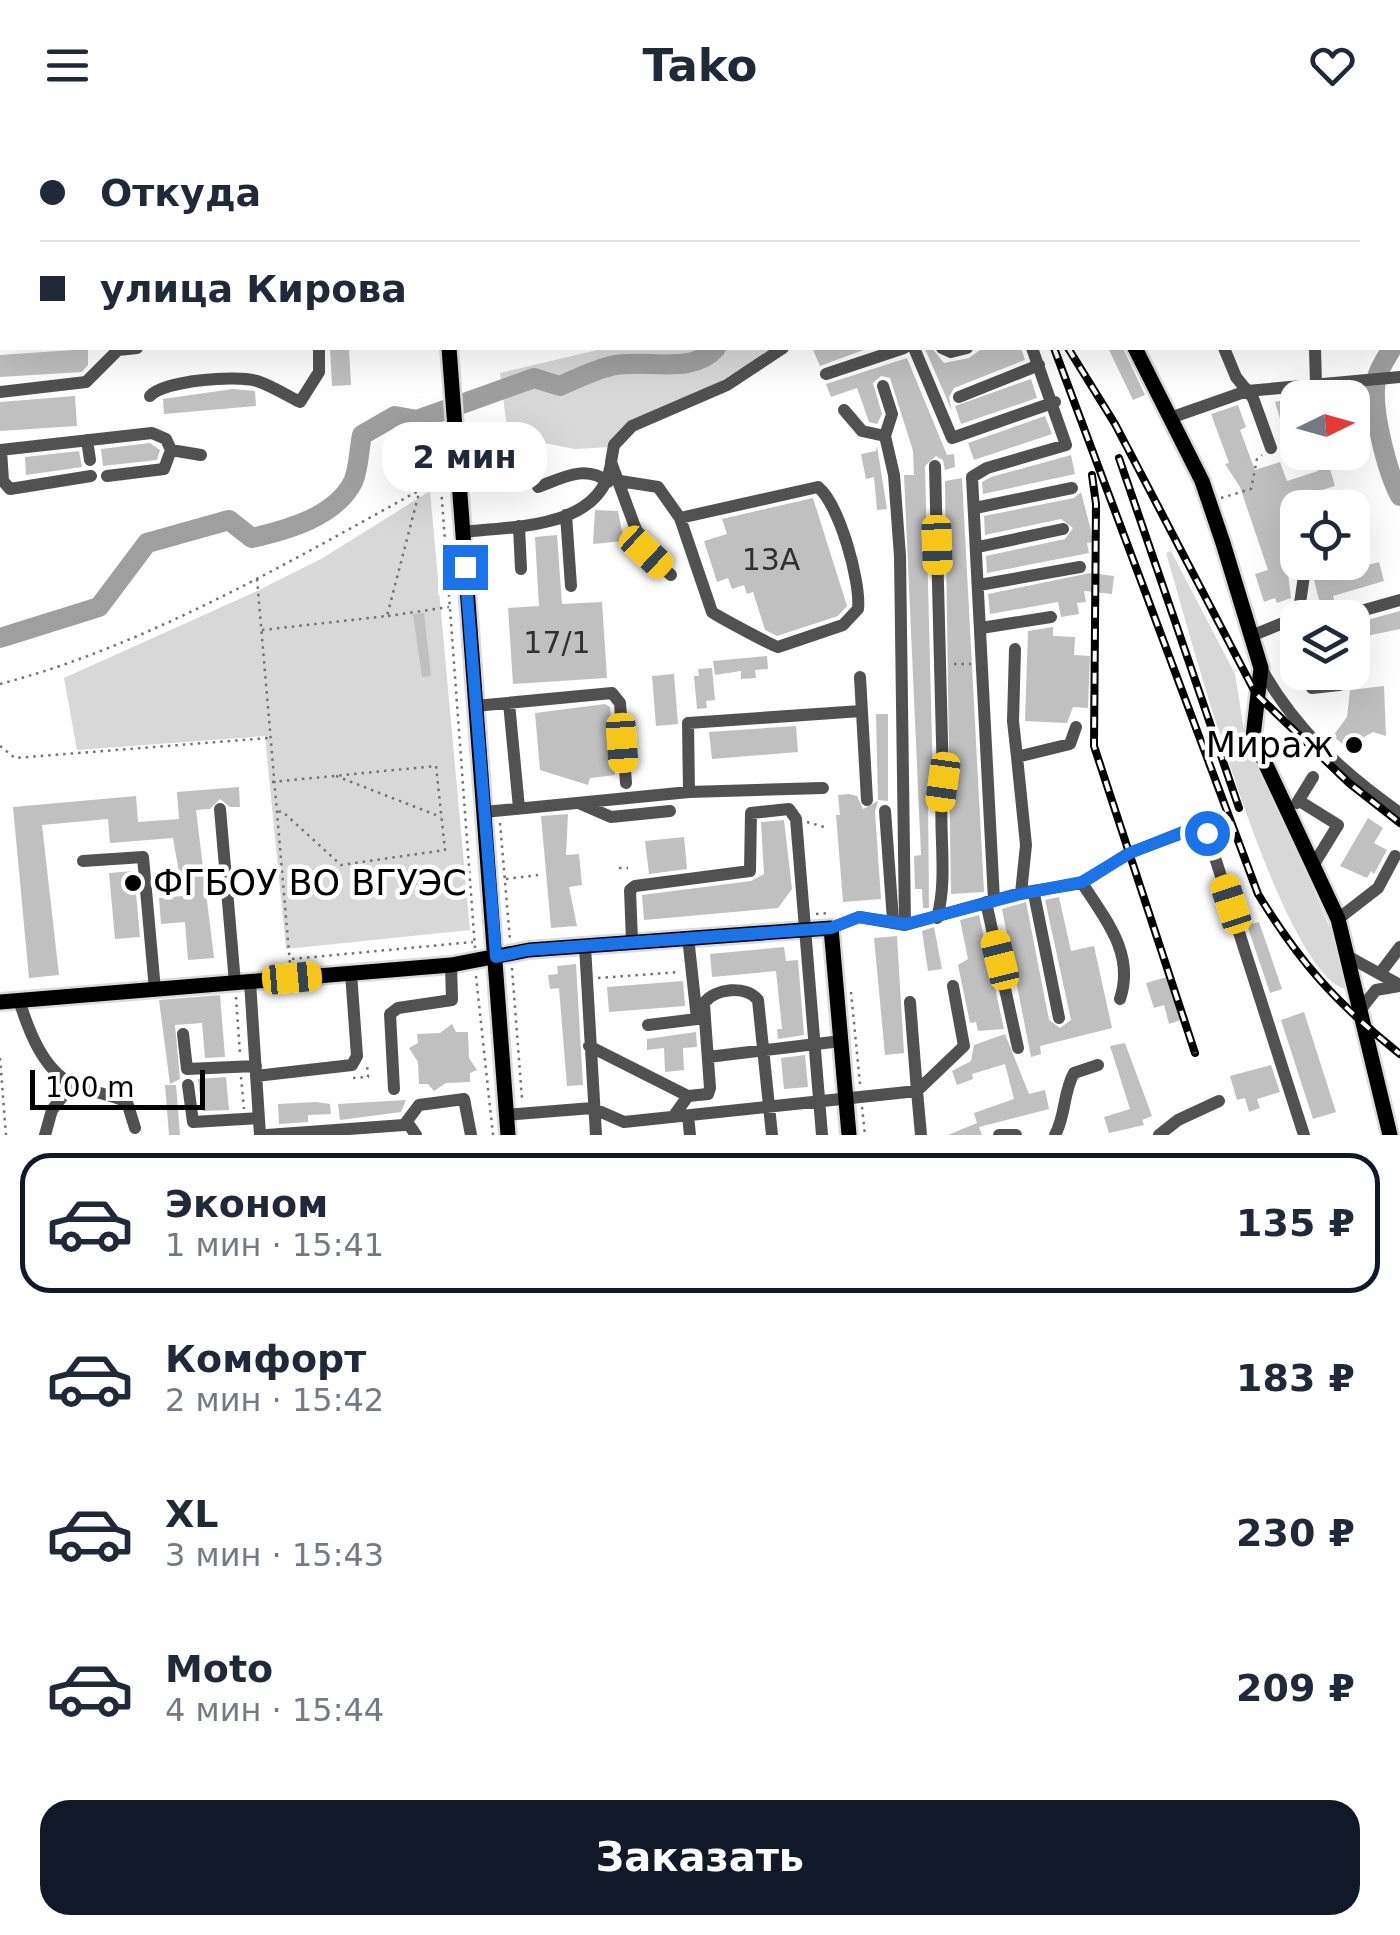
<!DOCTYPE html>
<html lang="ru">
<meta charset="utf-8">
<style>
body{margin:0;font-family:"DejaVu Sans",sans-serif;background:#f6f6f7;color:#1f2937;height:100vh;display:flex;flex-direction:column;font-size:38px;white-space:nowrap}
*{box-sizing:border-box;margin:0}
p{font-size:32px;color:#747a83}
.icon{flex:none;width:55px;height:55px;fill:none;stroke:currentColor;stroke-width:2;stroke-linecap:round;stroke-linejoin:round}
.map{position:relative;height:1005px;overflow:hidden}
.sheet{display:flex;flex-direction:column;background:#fff;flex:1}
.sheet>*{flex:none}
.guide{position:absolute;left:0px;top:0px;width:1400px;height:220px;box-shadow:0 10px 40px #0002;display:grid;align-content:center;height:220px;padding:0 40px;background:#fff}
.needle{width:65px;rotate:85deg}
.controls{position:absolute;left:1280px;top:250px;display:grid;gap:20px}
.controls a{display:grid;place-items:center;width:90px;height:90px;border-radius:20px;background:#fff;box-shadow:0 10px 40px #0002;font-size:50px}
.scale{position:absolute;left:30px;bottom:25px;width:175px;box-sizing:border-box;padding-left:10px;border:5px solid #000;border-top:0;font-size:28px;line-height:35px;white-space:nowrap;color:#000;-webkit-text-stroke:8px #fff;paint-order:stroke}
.end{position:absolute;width:45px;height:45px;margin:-22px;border:12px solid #1a73e8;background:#fff;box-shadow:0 0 0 5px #fff}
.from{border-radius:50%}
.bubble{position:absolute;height:70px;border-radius:30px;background:#fff;box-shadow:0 10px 40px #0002;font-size:32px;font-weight:700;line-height:70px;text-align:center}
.car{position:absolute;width:30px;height:60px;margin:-30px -15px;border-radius:12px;box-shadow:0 0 8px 2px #0007;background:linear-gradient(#f5c518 24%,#345 0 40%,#f5c518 0 76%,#345 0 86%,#f5c518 0)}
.guide b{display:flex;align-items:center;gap:35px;height:95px;font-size:38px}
.guide b+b{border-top:2px solid #e0e1e3}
.guide i{width:25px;height:25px;background:#1f2937}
ul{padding:18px 0 0;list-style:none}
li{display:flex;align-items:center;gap:30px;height:140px;margin:0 20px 15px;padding:0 20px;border:5px solid transparent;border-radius:30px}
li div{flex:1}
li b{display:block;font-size:38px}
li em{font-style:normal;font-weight:700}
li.on{border-color:#111827}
li>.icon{width:90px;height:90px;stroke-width:1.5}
.cta{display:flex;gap:20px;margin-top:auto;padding:20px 40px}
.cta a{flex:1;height:115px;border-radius:30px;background:#111827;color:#fff;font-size:40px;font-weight:700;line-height:115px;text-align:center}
header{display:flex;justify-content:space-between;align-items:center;height:130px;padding:0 40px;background:#fff;font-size:45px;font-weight:700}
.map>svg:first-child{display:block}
.green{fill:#d8d8d8}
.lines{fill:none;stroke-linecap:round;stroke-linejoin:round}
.river{stroke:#9f9f9f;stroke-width:20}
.building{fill:#c0c0c0}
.major-casing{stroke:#dbdbdb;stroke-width:20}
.path{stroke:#737373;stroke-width:2.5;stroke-dasharray:2.5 5;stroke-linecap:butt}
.minor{stroke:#515151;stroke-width:12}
.major{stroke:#000;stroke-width:15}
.rail-casing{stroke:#000;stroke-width:8}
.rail{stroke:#fff;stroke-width:4;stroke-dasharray:11;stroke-linecap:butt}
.route{stroke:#1a73e8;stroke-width:12}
.poi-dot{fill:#000;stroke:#fff;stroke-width:4}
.labels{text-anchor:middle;stroke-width:9;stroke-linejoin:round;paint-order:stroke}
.number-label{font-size:30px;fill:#303030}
.poi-label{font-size:35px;fill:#000;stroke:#fff;text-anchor:end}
</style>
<header><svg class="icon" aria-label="menu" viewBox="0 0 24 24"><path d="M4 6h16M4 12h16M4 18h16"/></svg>Tako<svg class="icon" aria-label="heart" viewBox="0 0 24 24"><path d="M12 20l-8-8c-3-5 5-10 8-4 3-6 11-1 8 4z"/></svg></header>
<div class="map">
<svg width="1400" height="1005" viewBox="0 0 1400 1005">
<rect width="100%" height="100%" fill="#fff"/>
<path class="green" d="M606 218H775L698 265 636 292 611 317 575 319 508 306 500 243Z
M430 361 470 800 286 819 265 606 77 620 64 548 255 462 321 429Z
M1171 421 1235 544 1244 600 1330 798 1347 849 1345 859C1278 840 1188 496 1166 423Z"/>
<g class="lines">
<path class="river" d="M1398 87 1400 95
M1398 205 1400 187
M1392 218C1387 227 1380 237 1377 247 1369 274 1387 341 1400 366
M0 508 99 477 147 413 229 390 252 408C287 400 335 387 353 352 359 339 359 318 362 305L395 286 417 290 534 248 560 256C576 249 594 240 611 236 645 228 692 246 716 218"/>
</g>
<path class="building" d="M330 218H349L351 255 332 256Z
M812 218H869L820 236Z
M932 218 944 233 969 228 983 218H1021L1025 230 954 258 949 267 952 281 925 219Z
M1108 218H1123L1145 265 1133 270Z
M88 219V235L82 242 0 247V225Z
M907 228 947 325 954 324 955 337 945 340 943 330 936 326 925 336 933 651 928 666 929 778H923L922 759H915L914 726 921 725 904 345H914L913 321 890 248 881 246 873 253 882 284 877 294 869 292 857 258 831 267 826 254Z
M1031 249 1037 268 961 294 955 276Z
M233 259 255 261 256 276 164 284 163 269Z
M75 266 77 296 0 301V272Z
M1293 267 1298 269 1295 338 1275 272Z
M1238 275 1246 297 1240 300 1255 340 1280 332 1287 351 1318 341 1312 322H1325L1335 356 1288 370 1295 393 1287 396 1297 427 1295 441 1288 443 1291 468 1277 473 1275 468 1264 472 1255 444 1268 440 1240 357 1225 334 1229 333 1211 284Z
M1045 286 1052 304 974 330 968 313Z
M150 313 160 320 157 330 103 336 101 319Z
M877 316 887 379 877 380 874 347 866 349 861 324 876 321Z
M79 321 82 337 26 345 25 327Z
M1071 325 1075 344 983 364 982 352 991 347Z
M962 348 984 762 951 764 945 351Z
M1081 362 1094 412 1087 413 1089 423 987 443 986 426 1065 409 1073 398 1061 389 985 405 984 386 1074 368Z
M813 368 847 476 838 486 777 506 765 500 753 462 747 464 744 455 732 459 728 448 717 452 704 411 727 404 722 389Z
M595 380 618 381 624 411 593 414Z
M557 405 562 474 602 472 607 548 513 554 508 478 539 476 535 407Z
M1379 432 1384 451 1333 466 1336 477 1322 481 1314 450Z
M1090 443 1114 446 1112 464 1084 461 1086 472 1077 473 1079 484 1061 487 1058 472 990 484 988 464Z
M1400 481V499L1352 509V494Z
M424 483 431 546 422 547 413 484Z
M1053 497V506L1075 507 1074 525 1090 526 1088 578 1073 577 1067 593 1025 591 1028 501Z
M767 526 768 539 755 540 756 548 741 549V541L715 545 713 531Z
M712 538 715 570 706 571 707 578 697 579 694 546H699L698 539Z
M674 544 678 594 656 596 652 546Z
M1384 556 1386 606 1373 602 1346 617 1333 606 1347 587 1350 560Z
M605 574 610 577 615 645 590 648 588 655 540 640 535 583Z
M876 584H888V671L878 670Z
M796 596 798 622 712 629 709 602Z
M239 657 240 677H230L220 669 210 679 196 680 214 828 188 830 185 792 161 794 159 768 183 766 173 708 110 713 108 689 42 695 59 845 29 848 13 677 136 666 138 692 179 689 177 662Z
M849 664 857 666 863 679 878 671 875 682 881 769 843 772 836 685H840L838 665Z
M568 684 566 725 579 724 582 755 569 757 577 796 551 798 541 686Z
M1368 688 1383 698 1374 713 1387 720 1374 744 1371 741 1367 748 1340 736Z
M784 690 792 759 778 778 644 790 642 765 751 751 764 744 761 692Z
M684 707 687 739 649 744 645 711Z
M134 741 140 807 115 809 109 743Z
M1059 767 1071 821 1094 816 1112 898 1040 916 1041 924 1031 927 1002 779 1026 772 1049 890 1060 898 1071 890 1045 770Z
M979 785 1004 899 978 901 976 892 970 893 958 835 968 829 960 790Z
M1259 792 1282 859 1270 863 1247 795Z
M934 797 942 839 928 841 922 801Z
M897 806 904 923 885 925 874 808Z
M784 817 786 831 798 830 804 905 778 909 777 899H782L776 841 712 847 710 824Z
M576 834 583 955 567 956 559 858 550 859 548 845 558 844 557 836Z
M1167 847 1181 890 1169 894 1164 875 1154 878 1146 853Z
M683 851 685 876 609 882 607 857Z
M220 865 225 927 205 928 202 893 175 895 180 949 170 954 159 870Z
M1304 882 1336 982 1313 989 1281 890Z
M452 894 456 902H468L469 928 477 940 470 943V952L446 953 434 961 428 954H419L418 932 409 918 418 913 417 904 440 903Z
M696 902 697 917 683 918 684 940 665 942 664 918 647 920V909Z
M1005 904 1029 964 1045 960 1049 979 979 997 982 1005H948L977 993 974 983 1014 969 1005 934 972 944 973 949 957 955 952 941 971 931 974 915Z
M1125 913 1152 986 1142 990 1144 995 1109 1003 1104 987 1130 979 1110 916Z
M805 925 808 957 784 959 781 928Z
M1271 935 1280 962 1257 969 1260 978 1249 982 1245 968 1237 970 1230 946Z
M226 947 229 980 202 981 198 949Z
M165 955H176L180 1005H169Z
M406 970 401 982 340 990 338 974Z
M316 972 330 974 331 984 308 985V992L279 994 278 974Z"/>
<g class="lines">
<defs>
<path id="major" d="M430 0 431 2
M1078 0 1079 2
M449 218 508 1005
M1135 218 1202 351 1223 413 1261 538 1253 607 1338 789 1390 1005
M0 872 451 835 529 820 831 798 849 1005"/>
</defs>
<use href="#major" class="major-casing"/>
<path class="path" d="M41 0V2
M105 0 106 2
M348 0V2
M413 0V2
M494 0V2
M653 0V2
M0 68H2
M1221 368 1251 359 1257 329 1262 325
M257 449 290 834
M388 486 449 477
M262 500 387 486 419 363
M954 534H971
M0 554C146 516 289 432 420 360L441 357 475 818
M0 616 15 628 268 608
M336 646 441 687
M272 652 436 636 445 720 341 735 283 682 275 681
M807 692 824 697
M500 693 510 810
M619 738H628
M506 749 538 745
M816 784 830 783
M292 829 473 812
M512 838 522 969
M476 846 493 1005
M598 848 680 842
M851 862 860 954
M236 867 240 924
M0 928 6 1005
M241 947 244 979
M353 948 368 947 367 935
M862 977 865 1005"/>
<path class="minor" d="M306 0V2
M568 0 569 2
M1362 0 1366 2
M203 2V0
M710 2V0
M945 2V0
M0 22 2 21
M1398 33 1400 35
M914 218 952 308 1055 272
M942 218 951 222 967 218
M1224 218 1236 247 1253 268 1271 318
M1315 218 1316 255
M826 244 904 218
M883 256 892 284 885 306 894 345 900 426 905 795
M0 262 86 252 118 220 137 218
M150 266C165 250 236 245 257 251 272 256 286 265 300 272L319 242V218
M959 267 1039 235
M844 280 862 301 885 306
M1170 288 1247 261 1400 247
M87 310 90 330
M0 320 152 303 166 309 171 320 201 325
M1 320 3 351 10 359 91 346
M935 336 943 651C937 696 949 745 937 788
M107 346 164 339 171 320
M620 351 658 357 680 388 818 357C839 374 861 451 858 479L843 495 778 517C773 516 717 486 712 482L680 388
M538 357C562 348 586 334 608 352
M975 378 1072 358
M1352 379 1360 377
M566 385 571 456
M519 396 521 439
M463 402C515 396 601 399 611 334
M978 417 1063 399
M671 445 646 422 635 397 611 332 614 315 632 296 727 255 783 218
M979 455 1080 437
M1336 488 1400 470
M981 498 1051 487
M1251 506 1298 487 1306 432
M1015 519 1013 591 1017 627
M1261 538C1295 599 1343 643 1400 683
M860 547 867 670
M1312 558 1339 555 1340 542
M509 573 519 678
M475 576 612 563 620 573 626 653
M689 662 688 593 861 581
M1301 672 1338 695 1314 734
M1297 673 1313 647
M581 674 611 687 670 681
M220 679 235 853
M885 681 893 790
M484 682 689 662 823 658
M83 731 143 727 155 860
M1082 753C1106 790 1135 824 1120 869
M1021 763 1026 715 1017 627 1070 614 1076 597
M1034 764 1059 888
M994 770 972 347 987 338 1066 315 1032 218
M986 772 1018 918
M1338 789 1378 758 1395 726
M831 798 859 787 905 795 1021 763 1082 753 1129 723 1199 697 1210 712 1304 1005
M632 811 630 760 635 756 750 741 751 683 789 679 796 689 822 1005
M585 816 596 1005
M1349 827 1398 854
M1381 842 1400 817
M250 852 260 1005
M19 870C28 899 43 941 74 955 91 962 110 964 127 972L135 998
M1360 880 1376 860 1400 856
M705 889 704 873C715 858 746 855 758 870L772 1005
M648 895 697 889
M183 904 187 939 256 936
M589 916 688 966
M708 927 841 911
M256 946 352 935 357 926 351 843
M188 955 193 992 259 988
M394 959 390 884 398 878 452 870 451 835
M506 985 592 978 624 992 917 961 910 872
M688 986 690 1005
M673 987 688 966 708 964 710 958 705 889H697L688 807
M407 992 416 1005
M45 1005 52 980 72 954
M267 1005 404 995 419 975 464 969 471 1005
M921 1005 917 961 964 916 953 856
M999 1005H1016
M1055 1005C1066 985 1063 962 1074 943L1098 935
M1159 1005 1178 990 1219 971"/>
<use href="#major" class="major"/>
<defs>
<path id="rail" d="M974 0 975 2
M1054 218 1258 764C1300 833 1337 874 1400 924
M1068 218 1115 294 1256 564 1349 653 1400 693
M1119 328 1239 678
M1092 345 1096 374 1094 616 1195 923"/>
</defs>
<use href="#rail" class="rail-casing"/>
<use href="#rail" class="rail"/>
</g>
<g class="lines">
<path class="route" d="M465 437 496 827 528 820 831 798 859 787 906 794 1021 764 1082 752 1130 723 1190 699 1199 698 1207 703"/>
</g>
<g class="poi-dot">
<circle cx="1354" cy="615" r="10"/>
<circle cx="133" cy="753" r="10"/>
</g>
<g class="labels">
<g class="number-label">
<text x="771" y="440">13А</text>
<text x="557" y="523">17/1</text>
</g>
<g class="poi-label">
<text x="1334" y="627">Мираж</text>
<text x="153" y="765" text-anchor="start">ФГБОУ ВО ВГУЭС</text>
</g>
</g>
</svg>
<div class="controls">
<a><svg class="needle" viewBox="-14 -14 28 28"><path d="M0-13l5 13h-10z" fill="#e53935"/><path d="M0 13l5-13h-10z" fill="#747a83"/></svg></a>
<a><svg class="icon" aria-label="locate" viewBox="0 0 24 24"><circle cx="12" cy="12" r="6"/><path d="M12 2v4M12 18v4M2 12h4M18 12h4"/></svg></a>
<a><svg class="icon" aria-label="layers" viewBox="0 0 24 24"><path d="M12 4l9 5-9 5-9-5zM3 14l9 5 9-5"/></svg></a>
</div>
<div class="scale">100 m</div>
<i class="end from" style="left:1207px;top:703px"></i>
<i class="end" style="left:465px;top:437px"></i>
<div class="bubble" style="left:382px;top:292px;width:165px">2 мин</div>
<i class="car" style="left:937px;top:415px;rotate:178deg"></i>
<i class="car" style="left:646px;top:422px;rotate:133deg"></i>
<i class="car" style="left:622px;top:613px;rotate:176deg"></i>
<i class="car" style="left:943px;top:652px;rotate:188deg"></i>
<i class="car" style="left:1231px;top:774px;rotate:342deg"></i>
<i class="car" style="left:1000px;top:830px;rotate:346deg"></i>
<i class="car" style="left:292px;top:848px;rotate:85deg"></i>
<div class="guide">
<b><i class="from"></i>Откуда</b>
<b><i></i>улица Кирова</b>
</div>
</div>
<section class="sheet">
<ul>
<li class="on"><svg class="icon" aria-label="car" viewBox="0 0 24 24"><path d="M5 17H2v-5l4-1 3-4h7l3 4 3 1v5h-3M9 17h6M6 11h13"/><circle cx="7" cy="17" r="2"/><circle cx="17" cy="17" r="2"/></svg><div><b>Эконом</b><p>1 мин · 15:41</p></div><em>135 ₽</em></li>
<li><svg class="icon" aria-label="car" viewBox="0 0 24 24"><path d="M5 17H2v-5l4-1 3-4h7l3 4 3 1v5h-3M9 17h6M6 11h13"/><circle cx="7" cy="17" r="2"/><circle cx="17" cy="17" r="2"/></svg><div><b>Комфорт</b><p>2 мин · 15:42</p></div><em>183 ₽</em></li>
<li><svg class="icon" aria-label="car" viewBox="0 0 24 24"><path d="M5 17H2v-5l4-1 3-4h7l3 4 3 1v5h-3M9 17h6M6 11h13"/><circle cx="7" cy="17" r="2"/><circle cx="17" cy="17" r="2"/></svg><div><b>XL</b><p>3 мин · 15:43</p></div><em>230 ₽</em></li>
<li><svg class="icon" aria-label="car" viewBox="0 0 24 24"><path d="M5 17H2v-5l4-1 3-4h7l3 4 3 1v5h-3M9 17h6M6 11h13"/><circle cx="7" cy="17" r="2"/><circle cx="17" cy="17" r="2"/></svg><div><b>Moto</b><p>4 мин · 15:44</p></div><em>209 ₽</em></li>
</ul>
<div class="cta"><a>Заказать</a></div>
</section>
